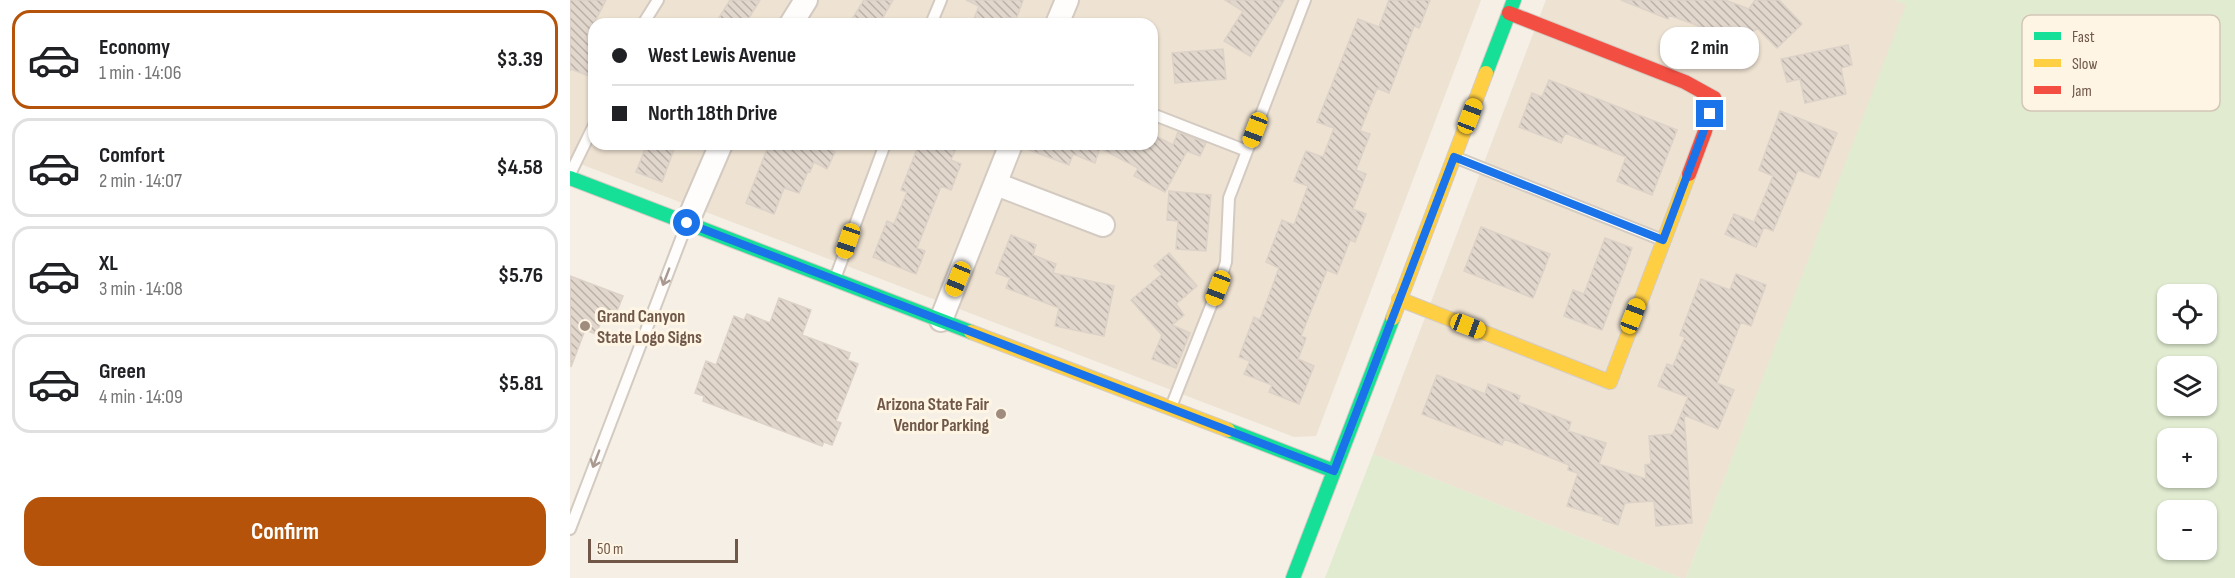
<!DOCTYPE html>
<meta charset="utf-8">
<style>
body{margin:0;font-family:"Sofia Sans Condensed",sans-serif;background:#f6f6f6;color:#202124;height:100vh;display:flex;flex-direction:column;font-size:22px;white-space:nowrap}
*{box-sizing:border-box;margin:0}
p{font-size:20px;color:#757577}
.icon{flex:none;width:33px;height:33px;fill:none;stroke:currentColor;stroke-width:2;stroke-linecap:round;stroke-linejoin:round}
.map{position:relative;flex:1;overflow:hidden}
.side{display:flex;flex-direction:column;background:#fff;width:570px}
.side>*{flex:none}
.hud{position:absolute;left:18px;top:18px;width:570px;height:132px;border-radius:18px;box-shadow:0 2px 4px #0004;display:grid;align-content:center;height:132px;padding:0 24px;background:#fff}
.fabs{position:absolute;left:1587px;top:284px;display:grid;gap:12px}
.fabs a{display:grid;place-items:center;width:60px;height:60px;border-radius:12px;background:#fff;box-shadow:0 2px 4px #0004;font-size:30px}
.scale{position:absolute;left:18px;bottom:15px;width:150px;box-sizing:border-box;padding-left:6px;border:3px solid #705748;border-top:0;font-size:16px;line-height:21px;white-space:nowrap;color:#705748;-webkit-text-stroke:4px #fef5e5;paint-order:stroke}
.end{position:absolute;width:27px;height:27px;margin:-14px;border:8px solid #1a73e8;background:#fff;box-shadow:0 0 0 3px #fff}
.from{border-radius:50%}
.bubble{position:absolute;height:42px;border-radius:18px;background:#fff;box-shadow:0 2px 4px #0004;font-size:20px;font-weight:700;line-height:42px;text-align:center}
.car{position:absolute;width:18px;height:36px;margin:-18px -9px;border-radius:8px;box-shadow:0 0 4px 2px #0007;background:linear-gradient(#f5c518 24%,#345 0 40%,#f5c518 0 76%,#345 0 86%,#f5c518 0)}
.hud b{display:flex;align-items:center;gap:21px;height:57px;font-size:22px}
.hud b+b{border-top:2px solid #e0e0e0}
.hud i{width:15px;height:15px;background:#202124}
ul{padding:10px 0 0;list-style:none}
li{display:flex;align-items:center;gap:18px;height:99px;margin:0 12px 9px;padding:0 12px;border:3px solid #e0e0e0;border-radius:18px}
li div{flex:1}
li b{display:block;font-size:22px}
li em{font-style:normal;font-weight:700}
li.selected{border-color:#b45309}
li>.icon{width:54px;height:54px;stroke-width:1.5}
.button{display:flex;gap:12px;margin-top:auto;padding:12px 24px}
.button a{flex:1;height:69px;border-radius:18px;background:#b45309;color:#fff;font-size:24px;font-weight:700;line-height:69px;text-align:center}
main{display:flex;flex:1;min-height:0}
.map>svg:first-child{display:block}
.residential{fill:#eee2d2;fill-rule:evenodd}
.grass{fill:#e0ebd0;fill-rule:evenodd}
.building{fill:url(#building-back-hatch);stroke:#ddd2c8;stroke-width:1.5}
.lines{fill:none;stroke-linecap:round;stroke-linejoin:round}
.lane-casing{stroke:#d3cac1;stroke-width:14}
.street-casing{stroke:#d3cac1;stroke-width:26}
.fast-casing{stroke:#d5cbc2;stroke-width:16}
.slow-casing{stroke:#d5cbc2;stroke-width:16}
.jam-casing{stroke:#d5cbc2;stroke-width:16}
.lane{stroke:#fefdfb;stroke-width:10}
.street{stroke:#fefdfb;stroke-width:22}
.fast{stroke:#16e098;stroke-width:14}
.slow{stroke:#ffcf43;stroke-width:14}
.jam{stroke:#f24e42;stroke-width:14}
.oneway{stroke:#a99990}
.route{stroke:#1a73e8;stroke-width:8}
.poi-dot{fill:#9f8c7f;stroke:#fef5e5;stroke-width:2}
.labels{text-anchor:middle;stroke-width:6;stroke-linejoin:round;paint-order:stroke}
.poi-label{font-size:18px;font-weight:bold;fill:#705748;stroke:#fef5e5;text-anchor:start}
.key{fill:#fef5e5;stroke:#d3c6b6;stroke-width:1.5}
.key-label{font-size:16px;fill:#705748}
</style>
<main>
<section class="side">
<ul>
<li class="selected"><svg class="icon" aria-label="car" viewBox="0 0 24 24"><path d="M5 17H2v-5l4-1 3-4h7l3 4 3 1v5h-3M9 17h6M6 11h13"/><circle cx="7" cy="17" r="2"/><circle cx="17" cy="17" r="2"/></svg><div><b>Economy</b><p>1 min · 14:06</p></div><em>$3.39</em></li>
<li><svg class="icon" aria-label="car" viewBox="0 0 24 24"><path d="M5 17H2v-5l4-1 3-4h7l3 4 3 1v5h-3M9 17h6M6 11h13"/><circle cx="7" cy="17" r="2"/><circle cx="17" cy="17" r="2"/></svg><div><b>Comfort</b><p>2 min · 14:07</p></div><em>$4.58</em></li>
<li><svg class="icon" aria-label="car" viewBox="0 0 24 24"><path d="M5 17H2v-5l4-1 3-4h7l3 4 3 1v5h-3M9 17h6M6 11h13"/><circle cx="7" cy="17" r="2"/><circle cx="17" cy="17" r="2"/></svg><div><b>XL</b><p>3 min · 14:08</p></div><em>$5.76</em></li>
<li><svg class="icon" aria-label="car" viewBox="0 0 24 24"><path d="M5 17H2v-5l4-1 3-4h7l3 4 3 1v5h-3M9 17h6M6 11h13"/><circle cx="7" cy="17" r="2"/><circle cx="17" cy="17" r="2"/></svg><div><b>Green</b><p>4 min · 14:09</p></div><em>$5.81</em></li>
</ul>
<div class="button"><a>Confirm</a></div>
</section>
<div class="map">
<svg width="1665" height="578" viewBox="0 0 1665 578">
<defs>
<pattern id="building-back-hatch" width="6" height="6" patternUnits="userSpaceOnUse" patternTransform="scale(1.5)"><rect width="6" height="6" fill="#e1d7cd"/><path d="M-1 5l2 2M0 0l6 6M5-1l2 2" fill="none" stroke="#bbb1a8"/></pattern>
</defs>
<rect width="100%" height="100%" fill="#f5efe5"/>
<path class="residential" d="M0 0H911L746 436 724 437 0 160ZM24 24H582V144H24Z
M976 0H1325L1337 5 1116 578H1111L803 454Z"/>
<path class="grass" d="M1325 0H1665V578H1116L1336 5ZM1598 294H1636V333H1598ZM1598 366H1636V405H1598ZM1598 438H1636V477H1598ZM1598 510H1636V549H1598Z
M803 454 1111 578H755Z"/>
<path class="building" d="M0 0H36L17 37 24 40V78L1 69 0 71Z
M160 0H190L176 23 145 24Z
M294 0H323L309 24H279Z
M396 0H453L446 20 437 17 434 24H402L409 6Z
M655 0H714L680 56 654 41 673 11Z
M819 0H860L849 28 844 26 819 93 807 88 790 131 800 134 786 170 796 174 783 209 796 214 785 242 780 240 767 274 757 270 731 336 736 338 728 359 744 366 729 404 699 392 702 385 674 374 680 361 669 357 684 317 690 320 709 268 696 262 712 220 724 225 738 186 724 181 736 151 753 157 764 128 747 122 788 19 809 27Z
M1051 0H1155L1179 9 1185 0H1209L1232 24 1207 48 1187 28 1175 40 1160 26 1156 36 1099 15 1098 19Z
M1278 45 1282 65 1271 68 1276 94 1235 103 1230 79 1217 82 1211 59Z
M653 49 656 79 605 83 602 53Z
M979 80 1107 130 1082 195 1047 181 1056 157 995 133 991 143 949 127 962 93 972 97Z
M1210 111 1267 133 1249 178 1228 170 1203 231 1194 227 1186 247 1155 234 1164 214 1184 222 1203 176 1189 170Z
M608 132 636 143 630 156 617 151 595 192 564 176 568 168 530 148 525 163 503 154 499 165 454 148V144H582V134L603 145Z
M77 144H106L92 182 66 172Z
M199 144H249L265 152 257 169 244 162 240 172 238 171 229 193 214 188 204 214 176 203Z
M349 144H388L381 160 391 164 381 190 371 186 347 248 355 251 346 274 303 257 317 221 324 224 337 192 331 190Z
M599 191 641 195 636 251 606 249 608 221 597 220Z
M911 227 980 254 963 298 894 271Z
M441 235 466 245 463 255 486 264 483 273 544 286 534 336 485 326 489 308 436 288 440 278 426 273Z
M1035 238 1062 248 1032 330 994 316 1003 290 1014 294Z
M599 253 627 286 606 304 614 315 602 325 620 333 606 368 582 359 592 335 561 300 592 274 584 266Z
M1166 274 1196 285 1181 326 1171 322 1147 383 1164 390 1148 429 1114 415 1122 523 1086 526 1084 501 1055 503 1048 525 1033 520 1034 517 997 506 1008 473 998 470 999 465 934 439 932 445 852 414 867 375 915 394 918 384 950 396 948 402 1001 422 998 431 1036 443 1029 464 1076 479 1075 465 1081 464 1079 436 1103 434 1118 397 1088 386 1097 364 1103 366 1115 337 1110 335 1131 279 1160 290Z
M0 276 53 296 43 321 33 317 26 334 15 330 1 367Z
M209 298 241 310 232 335 280 353 278 360 288 364 266 421 271 423 262 445 254 442 252 446 133 401 134 396 125 393 136 361 146 365 164 316 174 320 177 314 200 323Z"/>
<g class="lines">
<defs>
<path id="lane" d="M73 24 88 0
M361 24 371 0
M582 114 677 151
M887 158 1090 239
M0 174 24 125
M266 276 315 144
M601 407 648 288 656 262 659 198 735 0
M0 529 116 226"/>
<path id="street" d="M221 24 236 0
M487 24 497 0
M426 184 533 225
M117 223 151 144
M371 320 441 144"/>
<path id="fast" d="M916 73 944 0
M0 178 401 332
M658 430 764 471
M723 578 823 318"/>
<path id="slow" d="M829 299 1040 382 1119 174
M823 318 916 73
M401 332 658 430"/>
<path id="jam" d="M939 13 1115 82 1144 98 1135 131 1119 174"/>
</defs>
<use href="#lane" class="lane-casing"/>
<use href="#street" class="street-casing"/>
<use href="#fast" class="fast-casing"/>
<use href="#slow" class="slow-casing"/>
<use href="#jam" class="jam-casing"/>
<use href="#lane" class="lane"/>
<use href="#street" class="street"/>
<use href="#fast" class="fast"/>
<use href="#slow" class="slow"/>
<use href="#jam" class="jam"/>
</g>
<defs><path id="oneway-shaft" d="M-6 0H5M1.5-3L5.5 0L1.5 3" fill="none" stroke-width="1.6" stroke-linecap="round" stroke-linejoin="round" transform="scale(1.5)"/></defs>
<g class="oneway">
<use href="#oneway-shaft" transform="translate(96 277) rotate(111)"/>
<use href="#oneway-shaft" transform="translate(26 459) rotate(111)"/>
</g>
<g class="lines">
<path class="route" d="M117 223 764 471 884 157 1093 240 1140 114"/>
</g>
<g class="poi-dot">
<circle cx="15" cy="326" r="6"/>
<circle cx="431" cy="414" r="6"/>
</g>
<g class="labels">
<g class="poi-label">
<text x="27" y="322">Grand Canyon<tspan x="27" dy="21">State Logo Signs</tspan></text>
<text x="419" y="410" text-anchor="end">Arizona State Fair<tspan x="419" dy="21">Vendor Parking</tspan></text>
</g>
</g>
<rect x="1452" y="15" width="198" height="96" rx="9" class="key"/>
<rect x="1464" y="32" width="27" height="8" fill="#16e098"/>
<rect x="1464" y="59" width="27" height="8" fill="#ffcf43"/>
<rect x="1464" y="86" width="27" height="8" fill="#f24e42"/>
<g class="key-label">
<text x="1502" y="42">Fast</text>
<text x="1502" y="69">Slow</text>
<text x="1502" y="96">Jam</text>
</g>
</svg>
<div class="fabs">
<a><svg class="icon" aria-label="locate" viewBox="0 0 24 24"><circle cx="12" cy="12" r="6"/><path d="M12 2v4M12 18v4M2 12h4M18 12h4"/></svg></a>
<a><svg class="icon" aria-label="layers" viewBox="0 0 24 24"><path d="M12 4l9 5-9 5-9-5zM3 14l9 5 9-5"/></svg></a>
<a>+</a>
<a>−</a>
</div>
<div class="scale">50 m</div>
<i class="end from" style="left:117px;top:223px"></i>
<i class="end" style="left:1140px;top:114px"></i>
<div class="bubble" style="left:1090px;top:27px;width:99px">2 min</div>
<i class="car" style="left:900px;top:116px;rotate:21deg"></i>
<i class="car" style="left:685px;top:130px;rotate:201deg"></i>
<i class="car" style="left:278px;top:241px;rotate:199deg"></i>
<i class="car" style="left:388px;top:279px;rotate:202deg"></i>
<i class="car" style="left:648px;top:288px;rotate:201deg"></i>
<i class="car" style="left:1063px;top:316px;rotate:21deg"></i>
<i class="car" style="left:898px;top:326px;rotate:111deg"></i>
<div class="hud">
<b><i class="from"></i>West Lewis Avenue</b>
<b><i></i>North 18th Drive</b>
</div>
</div>
</main>
